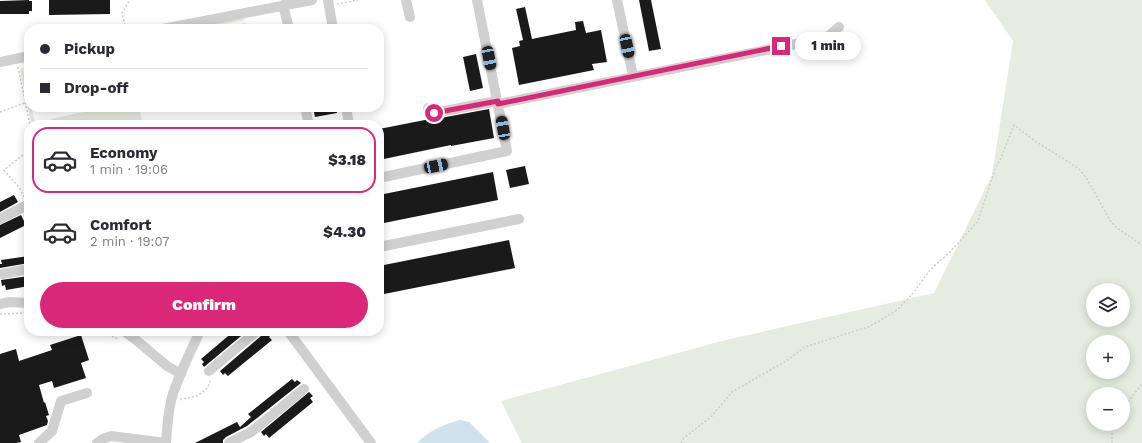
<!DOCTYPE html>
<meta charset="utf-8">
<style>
body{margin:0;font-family:"Work Sans",sans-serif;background:#f2f2f3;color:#2b2b33;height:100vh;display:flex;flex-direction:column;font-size:15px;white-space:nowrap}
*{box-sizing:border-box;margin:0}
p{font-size:13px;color:#7c7c81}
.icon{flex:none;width:22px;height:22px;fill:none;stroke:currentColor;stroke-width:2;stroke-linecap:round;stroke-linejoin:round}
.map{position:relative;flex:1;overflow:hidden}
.side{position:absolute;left:24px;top:120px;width:360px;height:216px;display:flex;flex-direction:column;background:#fff;border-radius:16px;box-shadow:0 2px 10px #0003}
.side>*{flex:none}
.top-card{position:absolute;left:24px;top:24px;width:360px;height:88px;border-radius:16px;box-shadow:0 2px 10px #0003;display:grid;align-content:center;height:88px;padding:0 16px;background:#fff}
.tools{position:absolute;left:1086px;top:283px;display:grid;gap:8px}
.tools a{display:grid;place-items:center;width:44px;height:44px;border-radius:50%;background:#fff;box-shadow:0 2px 10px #0003;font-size:20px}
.end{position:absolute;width:18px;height:18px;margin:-9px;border:5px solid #db2777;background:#fff;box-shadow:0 0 0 2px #fff}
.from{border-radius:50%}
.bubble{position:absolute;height:28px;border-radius:14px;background:#fff;box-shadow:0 2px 10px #0003;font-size:13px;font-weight:800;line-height:28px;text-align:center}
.car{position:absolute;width:12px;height:24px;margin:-12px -6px;border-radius:5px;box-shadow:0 0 3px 1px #0007;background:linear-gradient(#222 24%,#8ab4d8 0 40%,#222 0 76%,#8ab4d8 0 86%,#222 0)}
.top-card b{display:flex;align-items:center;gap:14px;height:38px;font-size:15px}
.top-card b+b{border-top:1px solid #e1e1e2}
.top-card i{width:10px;height:10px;background:#2b2b33}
ul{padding:7px 0 0;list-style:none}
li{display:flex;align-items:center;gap:12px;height:66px;margin:0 8px 6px;padding:0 8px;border:2px solid transparent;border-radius:16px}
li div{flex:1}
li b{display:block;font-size:15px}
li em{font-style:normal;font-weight:800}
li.selected{border-color:#db2777}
li>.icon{width:36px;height:36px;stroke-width:1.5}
.primary-button{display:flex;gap:8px;margin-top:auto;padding:8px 16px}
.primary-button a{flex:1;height:46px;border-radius:24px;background:#db2777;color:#fff;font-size:16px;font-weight:800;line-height:46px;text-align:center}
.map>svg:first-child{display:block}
.green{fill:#e6ecdf;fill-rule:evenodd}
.water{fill:#cfe2ee}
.building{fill:#1a1a1a}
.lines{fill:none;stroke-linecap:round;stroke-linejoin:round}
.path{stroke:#cdcdcd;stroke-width:1.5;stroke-dasharray:2 2;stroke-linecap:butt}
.minor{stroke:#d0d0d0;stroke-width:10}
.route{stroke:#db2777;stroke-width:5}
</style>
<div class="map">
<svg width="1142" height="443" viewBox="0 0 1142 443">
<rect width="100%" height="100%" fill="#fff"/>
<path class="green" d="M985 0H1142V443H522L501 401 726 340 934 293 992 175 1013 41ZM1093 290H1123V320H1093ZM1093 342H1123V372H1093ZM1093 394H1123V424H1093Z
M241 18 245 20 201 29H186Z
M245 23 248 25 249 29H217Z
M23 68 29 98V107H31L35 122 31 123 20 69Z
M88 107H98L99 109 109 107H139L143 125H42L51 123V119L88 111Z"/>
<path class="water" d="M460 420 469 422 490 443H417C428 431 445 424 460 420Z"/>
<path class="building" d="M29 0V1H32V11H29V14H0V1Z
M49 0H110V14L49 15Z
M639 0H651L661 49 649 51Z
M525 7 532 39 576 30 575 22 583 21 586 33 601 30 607 62 592 64 594 70 519 85 512 48 520 46 519 41 523 40 516 9Z
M476 54 483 88 470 91 463 57Z
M313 107H336L337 113 315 117Z
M489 109 494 138 451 146V145L379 160V129L430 119H435Z
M525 166 529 184 510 188 506 170Z
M493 172 498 200 379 224V195Z
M14 195 18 202 0 212V202Z
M21 215 26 225 0 238V225Z
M509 240 515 268 379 295V266Z
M29 256V263L0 268V264H2L1 260Z
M29 276V286L6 290 5 285 2 286 1 280Z
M234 331H247L204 367 202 364 204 362 201 359Z
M263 331H268L271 335 269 337 272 340 228 376 225 373 223 375 220 371 261 336Z
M81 335 89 360 81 363 86 378 54 388 52 381 39 385 44 403 45 402 49 415 46 416 48 421 47 425 19 435 21 442 16 443H0V354L16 349 19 361 52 350 50 345Z
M292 379 295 382 297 380 301 383 247 426 226 437 223 440V443H195L237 422 240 427 251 417 248 414Z
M309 392 313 396 310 398 313 402 269 438 266 434 264 436 261 432Z"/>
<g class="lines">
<path class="path" d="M337 4 358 0
M126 29 122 13 130 0
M18 67 30 125
M0 112 25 103
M24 197 19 187 4 170 29 150
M0 314 28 313
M101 331 118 339
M180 399C193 398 207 394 210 381
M1123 408 1142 384
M681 443 684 438 712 416 732 392 786 361 805 347 868 327 879 321 897 310 913 293 931 269 950 252 978 221 996 167 1001 158 1014 125 1035 141 1072 164 1080 170 1087 179 1111 222 1117 228 1142 245
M1112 443V432L1114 424"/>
<path class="minor" d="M328 0 333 29
M406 0 410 17
M617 0 633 76
M283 5 289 29
M163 29 312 0
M0 62 29 56
M498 104 826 38 839 27
M305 107 309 125
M428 108 430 112 434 113 497 101
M343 125 349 124 346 107
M379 178 507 151 477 0
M0 219 29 204
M379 247 519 219
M2 274 29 269
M0 304 9 302 29 303
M124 331 136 340 167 366 181 374
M288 331 371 443
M209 371 257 331
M39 443 52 431 61 401 87 393
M97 443 103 439 111 436 166 443
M166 443C167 427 168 412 172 397 179 374 190 353 200 331
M229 443 251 432 304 389"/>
</g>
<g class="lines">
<path class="route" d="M434 113 498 101V104L781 46"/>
</g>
</svg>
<div class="tools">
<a><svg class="icon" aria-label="layers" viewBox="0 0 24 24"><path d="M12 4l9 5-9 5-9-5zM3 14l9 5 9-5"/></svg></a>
<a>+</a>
<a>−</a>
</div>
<i class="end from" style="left:434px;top:113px"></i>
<i class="end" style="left:781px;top:46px"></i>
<div class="bubble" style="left:795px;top:32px;width:66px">1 min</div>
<i class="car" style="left:627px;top:46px;rotate:168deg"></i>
<i class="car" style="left:489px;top:58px;rotate:169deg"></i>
<i class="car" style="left:503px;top:128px;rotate:350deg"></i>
<i class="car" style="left:436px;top:166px;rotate:78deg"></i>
<div class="top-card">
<b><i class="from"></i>Pickup</b>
<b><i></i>Drop-off</b>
</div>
<section class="side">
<ul>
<li class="selected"><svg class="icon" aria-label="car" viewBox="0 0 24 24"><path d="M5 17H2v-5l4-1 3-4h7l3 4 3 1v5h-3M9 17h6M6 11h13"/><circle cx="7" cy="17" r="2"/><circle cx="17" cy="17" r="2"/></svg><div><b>Economy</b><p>1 min · 19:06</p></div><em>$3.18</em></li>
<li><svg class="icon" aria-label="car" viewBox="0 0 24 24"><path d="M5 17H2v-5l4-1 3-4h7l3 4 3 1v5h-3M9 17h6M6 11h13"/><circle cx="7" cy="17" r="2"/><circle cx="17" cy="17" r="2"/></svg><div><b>Comfort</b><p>2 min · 19:07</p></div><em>$4.30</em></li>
</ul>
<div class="primary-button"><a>Confirm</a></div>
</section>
</div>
